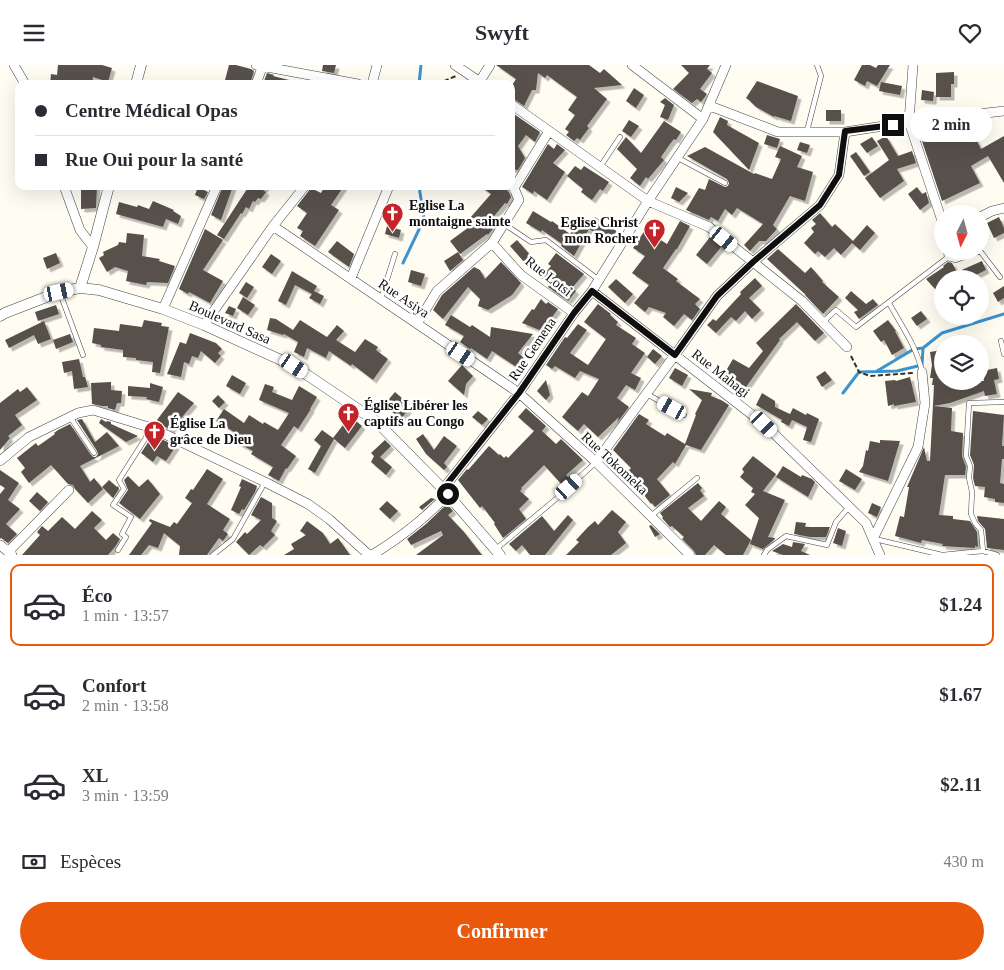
<!DOCTYPE html>
<html lang="fr">
<meta charset="utf-8">
<style>
body{margin:0;font-family:Georgia,serif;background:#f2f2f3;color:#2b2b33;height:100vh;display:flex;flex-direction:column;font-size:19px;white-space:nowrap}
*{box-sizing:border-box;margin:0}
p{font-size:16px;color:#7c7c81}
.icon{flex:none;width:28px;height:28px;fill:none;stroke:currentColor;stroke-width:2;stroke-linecap:round;stroke-linejoin:round}
.map{position:relative;height:490px;overflow:hidden}
.side{display:flex;flex-direction:column;background:#fff;flex:1}
.side>*{flex:none}
.banner{position:absolute;left:15px;top:15px;width:500px;height:110px;border-radius:10px;box-shadow:0 5px 20px #0002;display:grid;align-content:center;height:110px;padding:0 20px;background:#fff}
.needle{width:32px;rotate:186deg}
.fabs{position:absolute;left:934px;top:140px;display:grid;gap:10px}
.fabs a{display:grid;place-items:center;width:55px;height:55px;border-radius:50%;background:#fff;box-shadow:0 5px 20px #0002;font-size:25px}
.end{position:absolute;width:22px;height:22px;margin:-11px;border:6px solid #0f0f0f;background:#fff;box-shadow:0 0 0 2px #fff}
.from{border-radius:50%}
.bubble{position:absolute;height:35px;border-radius:18px;background:#fff;box-shadow:0 5px 20px #0002;font-size:16px;font-weight:800;line-height:35px;text-align:center}
.car{position:absolute;width:15px;height:30px;margin:-15px -8px;border-radius:6px;box-shadow:0 0 4px 1px #0007;background:linear-gradient(#fff 24%,#345 0 40%,#fff 0 76%,#345 0 86%,#fff 0)}
.banner b{display:flex;align-items:center;gap:18px;height:48px;font-size:19px}
.banner b+b{border-top:1px solid #e1e1e2}
.banner i{width:12px;height:12px;background:#2b2b33}
ul{padding:9px 0 0;list-style:none}
li{display:flex;align-items:center;gap:15px;height:82px;margin:0 10px 8px;padding:0 10px;border:2px solid transparent;border-radius:10px}
li div{flex:1}
li b{display:block;font-size:19px}
li em{font-style:normal;font-weight:800}
li.current{border-color:#ea580c}
li>.icon{width:45px;height:45px;stroke-width:1.5}
.pay{display:flex;align-items:center;gap:12px;height:55px;padding:0 20px;font-size:19px}
.pay p{margin-inline-start:auto}
.action{display:flex;gap:10px;margin-top:auto;padding:10px 20px}
.action a{flex:1;height:58px;border-radius:30px;background:#ea580c;color:#fff;font-size:20px;font-weight:800;line-height:58px;text-align:center}
header{display:flex;justify-content:space-between;align-items:center;height:65px;padding:0 20px;background:#fff;font-size:22px;font-weight:800}
.map>svg:first-child{display:block}
.lines{fill:none;stroke-linecap:round;stroke-linejoin:round}
.stream{stroke:#3b93d0;stroke-width:3}
.building{fill:#58514b;filter:url(#shadow)}
.service-casing{stroke:#424242;stroke-width:5.5}
.minor-casing{stroke:#424242;stroke-width:10}
.tertiary-casing{stroke:#424242;stroke-width:11}
.path{stroke:#313131;stroke-width:2;stroke-dasharray:5 2.5;stroke-linecap:butt}
.service{stroke:#fff;stroke-width:4.5}
.minor{stroke:#fff;stroke-width:9}
.tertiary{stroke:#fff;stroke-width:10}
.route{stroke:#0f0f0f;stroke-width:6}
.labels{text-anchor:middle;stroke-width:5;stroke-linejoin:round;paint-order:stroke}
.poi-label{font-size:14px;font-weight:bold;fill:#0f0f0f;stroke:#fff;text-anchor:start}
.street-label{font-size:14px;fill:#0f0f0f;stroke:#fff}
</style>
<header><svg class="icon" aria-label="menu" viewBox="0 0 24 24"><path d="M4 6h16M4 12h16M4 18h16"/></svg>Swyft<svg class="icon" aria-label="heart" viewBox="0 0 24 24"><path d="M12 20l-8-8c-3-5 5-10 8-4 3-6 11-1 8 4z"/></svg></header>
<div class="map">
<svg width="1004" height="490" viewBox="0 0 1004 490">
<defs>
<filter id="shadow"><feDropShadow dx="3.5" dy="3.5" stdDeviation="0" flood-color="#0004"/></filter>
</defs>
<rect width="100%" height="100%" fill="#fffdf2"/>
<g class="lines">
<path class="stream" d="M419 19 421 0
M403 198 424 154 419 121
M877 306 914 284 923 283
M843 328 859 307 897 306 922 300 923 283 942 268 1004 249"/>
</g>
<path class="building" d="M58 0H102L112 3 108 17 93 12 92 19H50L51 9 57 10Z
M229 0H236L251 4 254 6 250 19H240L225 15Z
M323 0H336L334 8 322 6Z
M496 0H589L600 8 604 4 622 20 594 23 607 34 587 61 589 63 580 75 577 73 574 76 566 70 569 67 565 64 575 50 568 45 577 32 547 10 545 13 538 8 536 25H532L524 41 511 32V22L516 14Z
M681 0H710L707 4 712 8 700 24 707 29 701 37 697 34 692 38 673 24 689 8Z
M862 0H870L876 3 878 0H890L877 21 867 16 865 21 854 15Z
M954 7V19H951V32H936V8Z
M267 8 274 10 273 11 289 15V19H263Z
M757 16 798 31 791 56 774 51V52L756 42 750 36 746 33Z
M881 17 902 21 900 30 879 26Z
M634 23 644 30 636 43 626 36Z
M922 25 934 27 933 36 921 35Z
M665 33 674 40 668 55 660 52 665 40 660 37Z
M826 45H841V56H826Z
M511 47 540 67 535 77 526 70 518 81 525 93 518 105 511 104Z
M720 52 728 56 727 60 759 78 749 105 713 67Z
M629 55 639 61 631 72 622 66Z
M664 56 681 67 676 75 674 74 670 79 661 92 664 95 648 114 646 112 640 121 630 113 637 104 617 84 626 72 641 88Z
M968 59 981 84 1004 71V118L988 91 971 101 980 118 942 136 920 70 937 65 938 67 953 63 954 67Z
M767 70 780 74 777 83 764 79Z
M886 71 898 91 912 86 916 98 897 104 904 116 880 133 865 113 889 95 877 76Z
M872 72 878 81 867 88 860 79Z
M800 77 810 80 807 88 797 85Z
M548 79 554 84 557 79 565 85 553 98 565 107 547 135 534 126 533 129 522 122Z
M780 81 802 91 797 102 813 107 805 136 790 131 773 160 777 164 766 176H759L750 186 744 180 763 159 737 143 732 150 725 144 718 156 711 152 709 155 686 145 699 123 705 125 709 114 725 122 728 121 729 118 727 114 687 91 705 82 754 109 755 108 772 114 781 94 775 92Z
M856 87 870 107 864 111 850 91Z
M575 101 581 105 584 101 609 117 603 126 600 124 592 135 581 127 583 124 567 111Z
M81 121H97L96 143 81 144Z
M223 121H233L221 155 211 150Z
M249 121H266L263 125 266 127 261 134 258 133 255 137 253 136 249 144 246 142 242 149 241 148 224 174 217 170Z
M325 121 332 125 336 121H344L331 140 339 145 315 181 300 171 303 166 297 163 307 148 297 141 311 123 321 128Z
M480 121H503L509 127 511 132 507 139 505 138 490 156 495 161 492 165 488 170 487 169 460 189 450 176 480 154 470 153 491 129Z
M198 122 208 127 204 134 195 130Z
M676 122 688 128 679 137 671 133Z
M917 122 922 129 926 127 929 138 920 145 908 129Z
M153 136 174 145 173 146 181 151 178 159 166 154 163 162 116 149 119 137 137 142 138 140 149 144Z
M533 146 551 157 552 156 570 169 580 154 590 160 595 152 618 167 614 175 604 171 602 172 589 164 574 191 561 181 562 179 542 165 541 167 526 158Z
M820 148 832 162 835 159 853 176 867 160 875 168 860 185 852 178 841 190 834 183 825 192 818 186 815 189 804 178 814 167 811 163 816 159 812 155Z
M999 152 1004 163V168L994 173 987 158Z
M680 156 690 161 677 184H676L663 203 678 214 676 216 700 234 695 239 700 244 692 255 684 249 674 261 663 252 666 248 649 242 645 247 634 238 649 220 632 208 645 191 633 183 645 165 667 179Z
M387 161 401 165 399 173 385 169Z
M205 164 223 175 203 205 223 216 210 238 189 227 188 229 179 224Z
M127 168 144 170 142 191 160 194 159 196 175 201 168 218 147 217 146 220 126 216 128 206 115 202 107 207 99 193 104 190 103 187 118 180 119 177 126 178Z
M710 172 722 181 707 199 696 190Z
M517 175 532 192 525 198 510 181Z
M337 176 354 189 349 202 328 187Z
M778 184 805 208 811 202 823 216 822 217 839 232 823 249 805 230H806L767 194Z
M458 187 463 195 450 206 444 196Z
M56 188 60 198 47 204 43 193Z
M556 188 584 209 572 223 576 226 568 236 548 222 550 219 541 213 551 201 548 199Z
M271 189 281 196 272 209 262 202Z
M982 196 986 205 968 214H942V220L935 224 926 214 944 202 943 201 948 197 952 198 957 207Z
M501 197 521 218 512 230 488 245 478 241 480 234 468 222 443 254 433 245 442 230 474 202 480 205 485 214Z
M411 205 425 209 421 221 408 217Z
M292 206 317 221 314 226 324 231 320 239 309 233 312 229 295 220 286 240 278 236Z
M755 213 762 221 749 233 761 245 752 254 745 246 736 256 731 252 716 268 707 260 713 254 716 256 741 229 740 227Z
M616 214 633 229 625 238 608 222Z
M246 217 254 222 247 233 239 228Z
M1004 221V233L998 237 993 228Z
M851 226 866 239 873 234 878 240 859 254 854 247 858 245 845 233Z
M243 232 255 240 248 250 237 243Z
M541 234 546 239 548 237 558 244 542 266 522 258 532 244 534 245Z
M598 239 611 249 610 250 618 257 616 260 636 273 632 279 645 288 631 308 641 313 635 325 626 320 617 333 629 342 617 358 619 352 598 372 584 359 578 366 562 352 582 327 588 331 599 314 580 306 575 313 555 301 552 304 546 300 565 272 567 273 578 259 587 265 570 288 588 300 606 274 584 257Z
M796 239 824 268 815 276 797 257 779 274 780 275 746 322 724 309 733 294 749 303 763 286 756 278Z
M56 240 59 249 38 256 35 247Z
M229 241 236 244 233 251 225 248Z
M921 246 927 254 917 261 911 253Z
M451 250 470 262 472 260 490 272 491 262 533 269 518 288 524 293 518 303 492 286 487 294 471 283 470 284 460 277 464 271 445 260Z
M270 253 276 254 293 265 300 255 327 272 337 260 344 266 336 275 355 287 365 274 378 282 376 285 388 294 373 315 352 299 351 301 329 286 326 293 307 283 304 292 294 287 298 277 284 269 283 270 267 265Z
M144 255 162 258 161 261 169 262 160 308 152 307 153 297 136 295V293L123 292V285L101 282V280L92 278 94 263 119 266 120 259 142 262Z
M888 255 896 266H895L904 283 892 290 884 275 881 277 873 266Z
M44 256 51 274 38 279 34 270 9 283 5 275Z
M190 268 216 278 222 284 218 288 221 291 215 298 201 286 198 293 192 291 189 299 184 297 181 312 167 309 180 277 186 279Z
M70 269 73 277 56 284 53 275Z
M653 284 662 291 655 299 647 292Z
M942 285V316H984L982 306 997 303 999 314 994 315 997 329 985 331 984 326 950 338 934 341 952 343 951 366 963 368 962 391 966 402 965 410H945L939 450 953 451V454L970 456 977 467 978 482 975 481V483L942 481 943 479 922 475 921 478 895 471 900 451 904 452 909 422H907L924 382 927 396H930L934 320H932L933 313H930L932 300 930 287Z
M79 294 83 312H85L88 322 74 324 72 306 64 308 62 297Z
M462 300 473 311 466 319 464 330 448 316Z
M675 303 688 310 682 321 669 313Z
M825 306 832 315 822 322 816 312Z
M232 310 246 318 240 329 226 321Z
M910 312 916 337 894 341V339L888 341 885 316 895 315 896 316Z
M546 315 550 330 546 335 537 326Z
M111 317V325L122 326 121 338H117L115 345 108 343V341H102L92 339 91 318Z
M150 318 163 322 159 337 146 334 147 332 128 331V321L150 323Z
M265 319 274 322 272 327 292 335 299 321 317 332 310 344H311L298 364 294 361 281 380 296 391 287 404 286 403 279 416 268 410 273 402 251 389 253 386 230 374 234 367 216 356 224 344 244 358 249 350 263 359 264 357 278 365 289 348 259 335Z
M27 322 37 335 15 350 22 360 8 371 10 373 0 385V338L18 324 20 327Z
M689 324 712 328 711 331 721 335 729 340 701 385 686 380 675 399 673 397 657 414 670 430 655 442 652 438 651 439 633 416 632 418 624 410 631 403 613 385 639 349 649 355 646 359 665 371 667 368 685 379 696 350 695 349 702 335Z
M178 327 194 338 171 365 163 361V360L157 355Z
M395 327 411 341 401 354 384 340Z
M762 328 775 336V342L790 349 793 343 806 350 807 348 819 354 811 377 803 375 807 362 792 355 789 361 781 357 782 355 756 340Z
M218 330 225 337 219 343 212 336Z
M526 343 546 361 542 366 556 379 561 374 583 395 566 410 570 414 563 421 544 400 521 423 522 424 520 426 529 434 519 444 526 454 503 473 494 459 495 458 482 441 480 443 458 415 467 404 468 405 489 381 499 390 500 389 504 393 506 391 508 393 534 366 518 352Z
M478 346 488 354 482 360 472 352Z
M973 346 1004 350 1002 381H1004V394H1002L1000 418 1004 419V438L995 437V434L984 432 985 422 975 421 973 413 974 400 970 390Z
M350 351 362 361 345 383 334 374 315 408 308 404 321 381 314 375 322 365 333 373Z
M82 354 95 377 107 367 119 381 80 401 90 417 94 413 103 424 88 438 75 424 73 420 68 419 51 400 29 418 21 407 25 403 17 393 36 378 38 381 55 369 54 368 58 365 70 359 91 390 93 392H96L98 389 97 386 77 355Z
M101 354 106 357 107 356 111 357V359L138 371 126 377 99 358Z
M423 369 434 385 444 371 457 381 444 398 447 402 444 405 426 389 416 374Z
M155 371 176 381 166 396 157 391 153 397 141 388 151 373 153 374Z
M385 375 391 381 380 392 392 402 386 410 371 397 374 391 371 388Z
M880 375 900 376 888 416 859 407 863 401 866 385 868 386 870 376 880 378Z
M753 391 776 409 763 426 785 435 768 472 775 473V474L763 484 750 479 759 453 745 440 755 429 751 427 753 423 740 412 744 407 742 404Z
M783 401 801 412 802 410 812 414 815 417 808 432 776 412Z
M207 404 223 414 207 439 230 454 223 465 228 469 223 476 219 473 207 490H179L180 481 164 468 158 483 149 480 141 490H129L152 458 149 456 150 454 170 462 174 457 177 459 192 438 185 433 191 424 193 425Z
M846 404 862 414 855 425 839 416Z
M0 405 19 418 8 435 20 444 6 459 17 469 8 478 1 473 0 474V429L5 423 0 420Z
M128 411 139 422 148 414 160 429 140 454 119 438 128 425 124 415Z
M242 414 257 421 255 427 244 445 242 444 239 449 231 445 241 422 239 421Z
M109 415 117 422 118 421 119 424 113 433 102 422Z
M698 418 702 423 700 425 704 431 688 443 701 456 719 436 726 442 721 449 751 475 743 490H726L714 480 705 490H696L694 486 682 474 684 472 672 461 670 462 662 453 663 452 660 448Z
M37 427 48 437 40 446 29 436Z
M261 432 272 438V453L277 456 271 466 275 470 263 482 260 480 249 490 236 477 245 467 247 469 261 455 251 450Z
M431 433 435 434 422 445 419 442Z
M387 436 398 446 390 454 379 444Z
M872 438 881 442 877 452 868 448Z
M447 439 453 446 448 450 464 467 482 490H416L443 470 441 466 411 480 407 474 426 459Z
M612 445 626 457 618 467 626 478 611 490H566L579 477 576 475 588 462 595 456 598 460Z
M92 446 102 455 94 463 106 475 113 468 120 474 115 482 108 490H22L40 470 37 467 42 461 48 466 62 452 75 464Z
M568 450 573 455 545 490H530L522 480 516 486 509 479 542 451 554 466Z
M977 451 1004 454V485L987 483 985 464 978 456Z
M307 456 323 468 330 479 338 473 350 490H284L294 484 291 479 306 470 300 466Z
M796 457 806 458 805 462H830L826 472H810L794 469Z
M651 460 660 469 655 472 649 461Z
M838 463 846 466 842 481 833 478Z
M793 477 805 479 801 486 810 490H783L772 486 783 479 792 482Z"/>
<g class="lines">
<defs>
<path id="service" d="M807 66 821 11 817 0
M678 93 725 118
M600 102 620 72
M504 159 531 177 546 175 599 215
M947 193 956 195 980 186 1000 212
M60 228 83 290
M381 234 395 189
M889 238C901 260 917 282 922 307
M823 257 836 245 856 262 947 193 946 186
M1001 276 1004 289
M647 329 684 350
M70 352 94 388
M651 451 697 413
M875 474 942 490
M496 484 556 434 596 397
M118 485 126 472 122 469 131 452 113 440 124 424 119 415 152 363
M983 486 981 465 975 458 971 449 972 427 969 413 970 401 966 391 969 338 1004 337
M213 490 233 474 265 417
M764 490 767 485 786 471 827 480 836 457 849 442
M942 490 983 486 997 490"/>
<path id="minor" d="M14 0 25 19
M256 0 358 19
M455 0 483 19
M632 0 703 54
M913 0 909 57 942 156
M480 16 490 0
M256 19 263 0
M372 19 377 0
M511 39 648 136 709 162 802 236 847 282
M710 41 778 67H845L909 57 1004 46
M64 121 80 165 93 182
M514 123 549 66
M980 152 992 146 1004 143
M273 161 519 328 596 397 690 490
M492 178 521 210 574 248
M351 213 389 121
M592 226 764 359 866 458 880 490
M163 244 217 121
M417 259 437 226 492 178 519 135 514 123 511 121
M204 260 273 161 305 121
M0 396 29 372 78 348 93 345 152 363 265 417 308 439 329 454 369 490
M596 397 675 290 717 231 753 197 820 140 839 110 845 67
M443 424 519 328 574 248 592 226 648 136 703 54 726 0
M873 474 918 382 925 338 922 307
M0 480 12 490
M8 487 69 425
M372 490C400 473 426 453 448 429"/>
<path id="tertiary" d="M136 19 141 0
M80 223 93 182 109 121
M0 251 5 248 59 227 80 223 99 225 163 244 204 260 294 301 377 357 443 424 500 490"/>
</defs>
<use href="#service" class="service-casing"/>
<use href="#minor" class="minor-casing"/>
<use href="#tertiary" class="tertiary-casing"/>
<path class="path" d="M437 19 456 11
M851 291 859 307 870 311 913 308"/>
<use href="#service" class="service"/>
<use href="#minor" class="minor"/>
<use href="#tertiary" class="tertiary"/>
</g>
<g class="lines">
<path class="route" d="M448 429 443 424 519 328 574 248 592 226 675 290 717 231 753 197 820 140 839 110 845 66 893 60"/>
</g>
<defs>
<symbol id="church-pin" viewBox="-11 -11 22 30"><path d="M0 17L-7.5 6A9.5 9.5 0 1 1 7.5 6Z" fill="#c3242a" stroke="#fff"/><path d="M-1.2-6h2.4v3.5h3.3v2.4h-3.3V6h-2.4V-.1h-3.3v-2.4h3.3Z" fill="#fff"/></symbol>
</defs>
<g fill-rule="evenodd">
<use href="#church-pin" x="380" y="136" width="25" height="34"/>
<use href="#church-pin" x="642" y="152" width="25" height="34"/>
<use href="#church-pin" x="336" y="336" width="25" height="34"/>
<use href="#church-pin" x="142" y="354" width="25" height="34"/>
</g>
<g class="labels">
<g class="poi-label">
<text x="409" y="145">Eglise La<tspan x="409" dy="16">montaigne sainte</tspan></text>
<text x="638" y="162" text-anchor="end">Eglise Christ<tspan x="638" dy="16">mon Rocher</tspan></text>
<text x="364" y="345">Église Libérer les<tspan x="364" dy="16">captifs au Congo</tspan></text>
<text x="170" y="363">Église La<tspan x="170" dy="16">grâce de Dieu</tspan></text>
</g>
<g class="street-label">
<text transform="translate(549 211) rotate(38)" y="5">Rue Lotsi</text>
<text transform="translate(404 233) rotate(34)" y="5">Rue Asiya</text>
<text transform="translate(230 257) rotate(24)" y="5">Boulevard Sasa</text>
<text transform="translate(532 284) rotate(-56)" y="5">Rue Gemena</text>
<text transform="translate(721 308) rotate(38)" y="5">Rue Mahagi</text>
<text transform="translate(615 398) rotate(43)" y="5">Rue Tokomeka</text>
</g>
</g>
</svg>
<div class="fabs">
<a><svg class="needle" viewBox="-14 -14 28 28"><path d="M0-13l5 13h-10z" fill="#e53935"/><path d="M0 13l5-13h-10z" fill="#7c7c81"/></svg></a>
<a><svg class="icon" aria-label="locate" viewBox="0 0 24 24"><circle cx="12" cy="12" r="6"/><path d="M12 2v4M12 18v4M2 12h4M18 12h4"/></svg></a>
<a><svg class="icon" aria-label="layers" viewBox="0 0 24 24"><path d="M12 4l9 5-9 5-9-5zM3 14l9 5 9-5"/></svg></a>
</div>
<i class="end from" style="left:448px;top:429px"></i>
<i class="end" style="left:893px;top:60px"></i>
<div class="bubble" style="left:910px;top:42px;width:82px">2 min</div>
<i class="car" style="left:724px;top:174px;rotate:129deg"></i>
<i class="car" style="left:59px;top:227px;rotate:78deg"></i>
<i class="car" style="left:461px;top:289px;rotate:124deg"></i>
<i class="car" style="left:294px;top:301px;rotate:124deg"></i>
<i class="car" style="left:672px;top:343px;rotate:299deg"></i>
<i class="car" style="left:764px;top:359px;rotate:134deg"></i>
<i class="car" style="left:569px;top:422px;rotate:48deg"></i>
<div class="banner">
<b><i class="from"></i>Centre Médical Opas</b>
<b><i></i>Rue Oui pour la santé</b>
</div>
</div>
<section class="side">
<ul>
<li class="current"><svg class="icon" aria-label="car" viewBox="0 0 24 24"><path d="M5 17H2v-5l4-1 3-4h7l3 4 3 1v5h-3M9 17h6M6 11h13"/><circle cx="7" cy="17" r="2"/><circle cx="17" cy="17" r="2"/></svg><div><b>Éco</b><p>1 min · 13:57</p></div><em>$1.24</em></li>
<li><svg class="icon" aria-label="car" viewBox="0 0 24 24"><path d="M5 17H2v-5l4-1 3-4h7l3 4 3 1v5h-3M9 17h6M6 11h13"/><circle cx="7" cy="17" r="2"/><circle cx="17" cy="17" r="2"/></svg><div><b>Confort</b><p>2 min · 13:58</p></div><em>$1.67</em></li>
<li><svg class="icon" aria-label="car" viewBox="0 0 24 24"><path d="M5 17H2v-5l4-1 3-4h7l3 4 3 1v5h-3M9 17h6M6 11h13"/><circle cx="7" cy="17" r="2"/><circle cx="17" cy="17" r="2"/></svg><div><b>XL</b><p>3 min · 13:59</p></div><em>$2.11</em></li>
</ul>
<div class="pay"><svg class="icon" aria-label="cash" viewBox="0 0 24 24"><path d="M3 7h18v10H3z"/><circle cx="12" cy="12" r="2"/></svg>Espèces<p>430 m</p></div>
<div class="action"><a>Confirmer</a></div>
</section>
